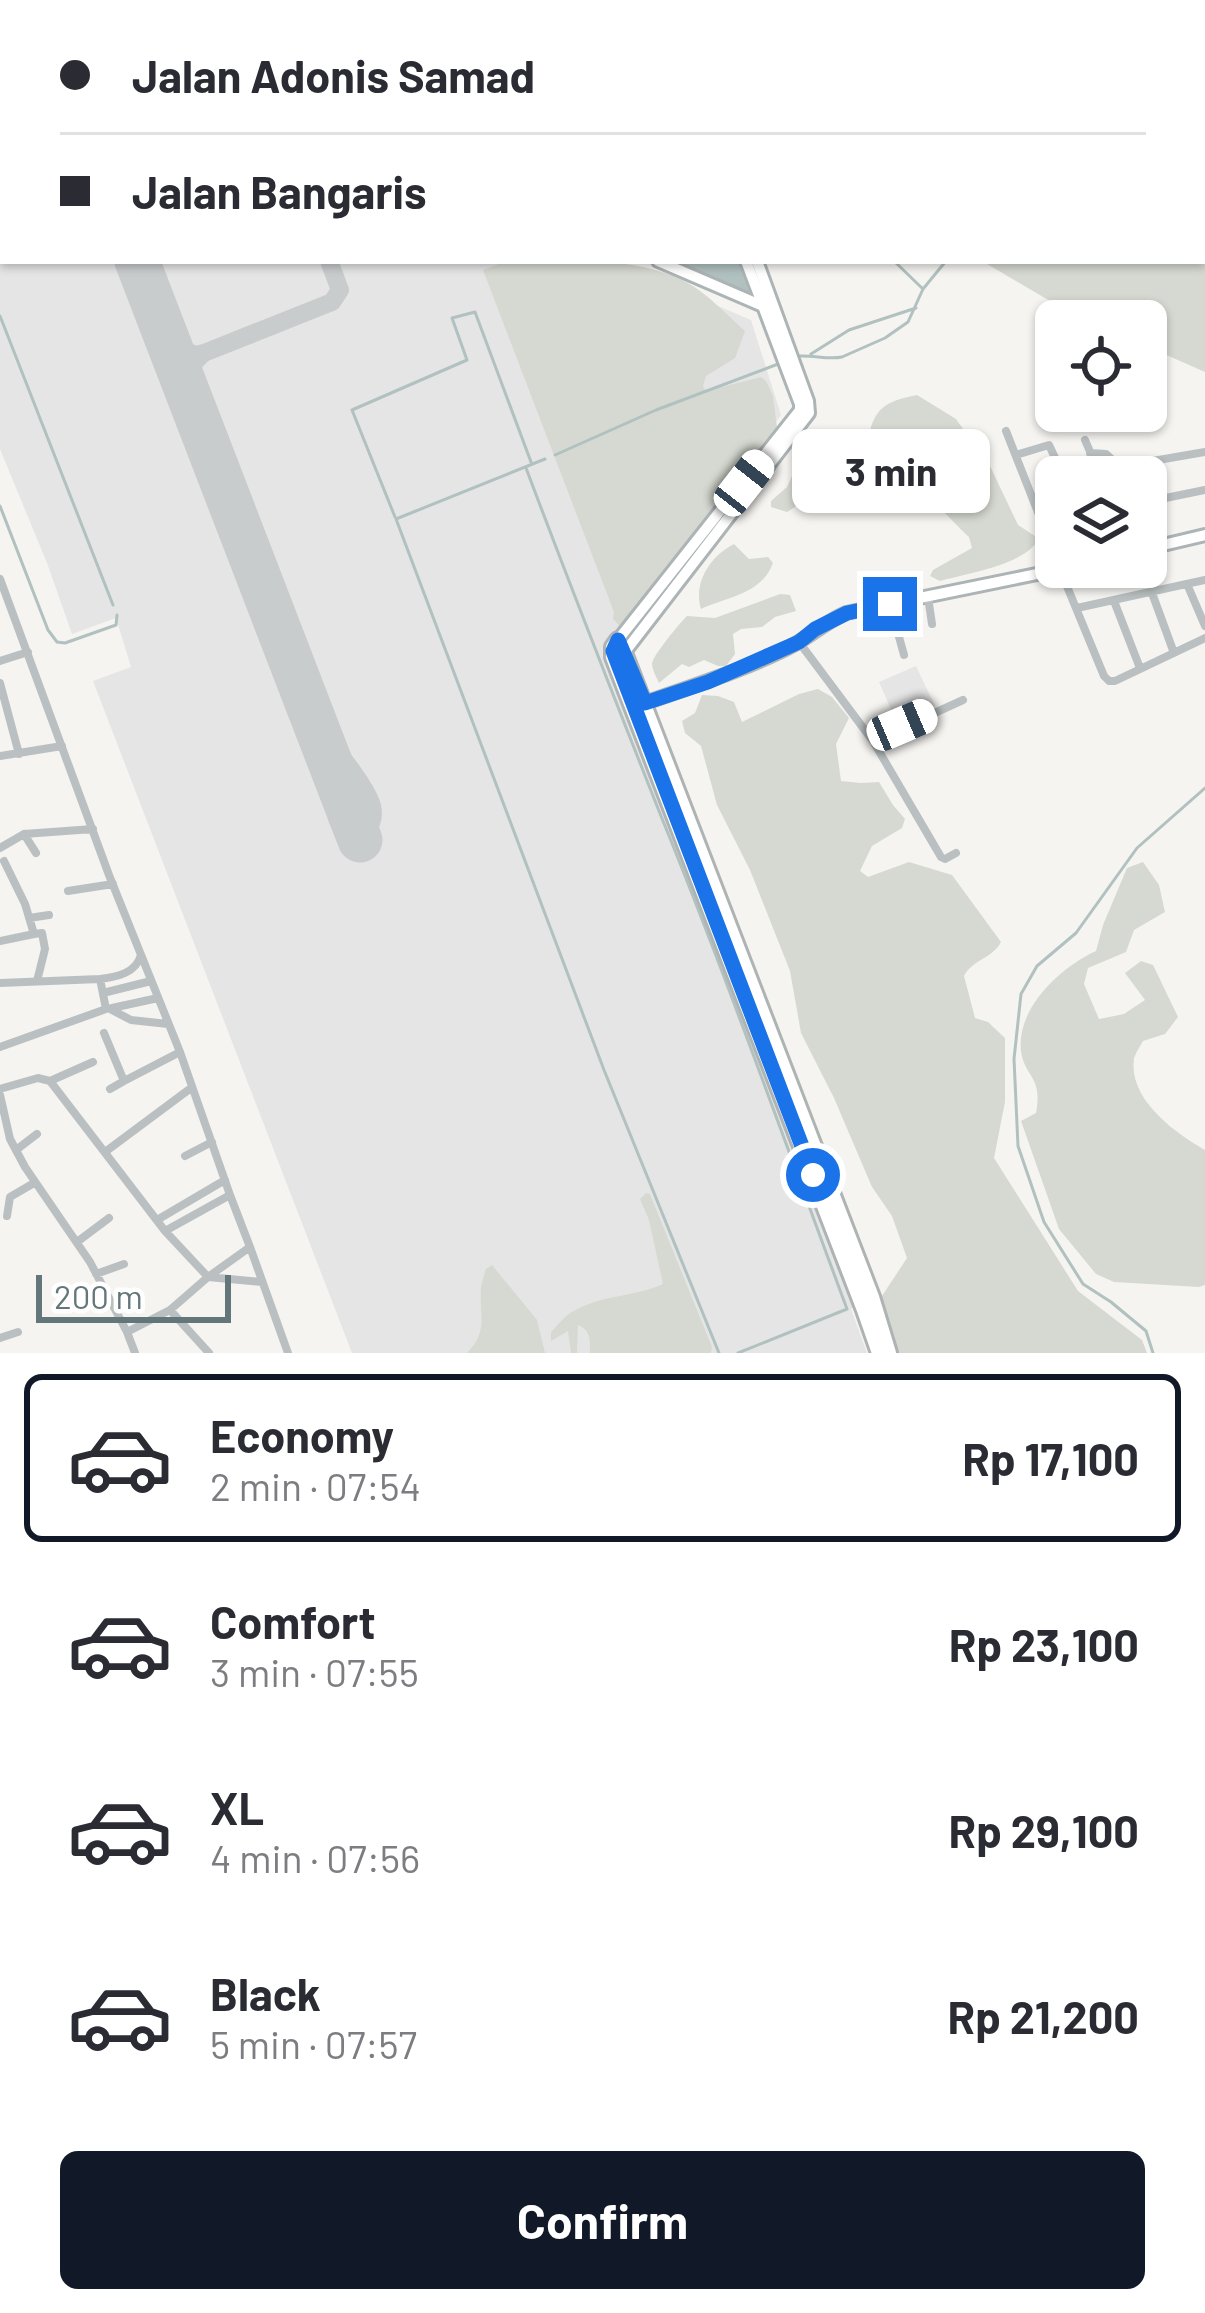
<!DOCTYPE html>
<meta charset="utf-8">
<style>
body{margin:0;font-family:Barlow,sans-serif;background:#f2f2f3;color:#2b2b33;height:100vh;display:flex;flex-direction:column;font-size:45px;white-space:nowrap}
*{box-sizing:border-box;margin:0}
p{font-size:39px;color:#7c7c81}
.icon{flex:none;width:66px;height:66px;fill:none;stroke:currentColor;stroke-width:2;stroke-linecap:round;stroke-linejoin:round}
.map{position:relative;height:1353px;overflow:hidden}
.side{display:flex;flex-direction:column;background:#fff;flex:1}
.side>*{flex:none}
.top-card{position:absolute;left:0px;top:0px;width:1206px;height:264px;box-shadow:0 3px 9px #0004;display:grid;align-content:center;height:264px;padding:0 60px;background:#fff}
.controls{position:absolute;left:1035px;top:300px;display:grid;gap:24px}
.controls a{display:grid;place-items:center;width:132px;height:132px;border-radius:18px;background:#fff;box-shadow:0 3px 9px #0004;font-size:60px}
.scale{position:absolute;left:36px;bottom:30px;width:195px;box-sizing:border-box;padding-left:12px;border:6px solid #63777a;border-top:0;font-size:33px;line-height:42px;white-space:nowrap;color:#63777a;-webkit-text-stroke:9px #fff;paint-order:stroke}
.end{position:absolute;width:54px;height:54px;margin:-27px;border:15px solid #1a73e8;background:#fff;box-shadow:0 0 0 6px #fff}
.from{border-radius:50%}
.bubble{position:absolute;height:84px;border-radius:18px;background:#fff;box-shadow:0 3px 9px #0004;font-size:39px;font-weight:700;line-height:84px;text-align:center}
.car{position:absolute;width:36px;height:72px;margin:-36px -18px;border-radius:15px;box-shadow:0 0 9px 3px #0007;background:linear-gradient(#fff 24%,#345 0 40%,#fff 0 76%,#345 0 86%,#fff 0)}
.top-card b{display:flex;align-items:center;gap:42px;height:114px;font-size:45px}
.top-card b+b{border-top:3px solid #e1e1e2}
.top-card i{width:30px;height:30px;background:#2b2b33}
ul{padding:21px 0 0;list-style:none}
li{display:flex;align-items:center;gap:36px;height:168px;margin:0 24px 18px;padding:0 36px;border:6px solid transparent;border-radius:18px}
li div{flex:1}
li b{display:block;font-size:45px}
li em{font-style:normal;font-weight:700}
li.active{border-color:#111827}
li>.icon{width:108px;height:108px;stroke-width:1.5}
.action{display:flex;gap:24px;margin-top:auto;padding:24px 60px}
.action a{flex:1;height:138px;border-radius:18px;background:#111827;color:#fff;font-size:48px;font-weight:700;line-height:138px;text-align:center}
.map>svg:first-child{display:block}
.built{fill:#e5e5e5}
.green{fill:#d6d9d1}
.water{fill:#b1c1c0}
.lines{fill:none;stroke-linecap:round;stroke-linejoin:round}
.stream{stroke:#b1c1c0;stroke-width:3}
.taxiway{stroke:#c8cccc;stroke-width:18}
.runway{stroke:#c8cccc;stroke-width:45}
.secondary-casing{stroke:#acb4b6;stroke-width:16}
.highway-casing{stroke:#aeb3b4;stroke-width:20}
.street{stroke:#bac0c1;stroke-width:8}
.secondary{stroke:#fff;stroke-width:10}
.highway{stroke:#fff;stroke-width:14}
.route{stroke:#1a73e8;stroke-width:15}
</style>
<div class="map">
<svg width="1205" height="1353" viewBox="0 0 1205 1353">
<rect width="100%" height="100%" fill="#f5f4f1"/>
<path class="built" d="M0 0H376L377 3H3V261H603L664 283 751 320 781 415 755 451 757 460 608 654 858 1304 851 1309 867 1353H352L93 681 131 667 116 618 72 634 47 563 0 449Z
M916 666 935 706 897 723 879 682Z"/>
<path class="green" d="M838 0H1205V372L1146 346V321H1091L1062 308 982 261H1203V3H839Z
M508 261C563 261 636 255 686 282 708 294 726 314 745 331L735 358 706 376 703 386 706 391 761 377 766 381 773 396 777 428 767 447 741 475 716 513 624 626H620L613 619 614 612 483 270Z
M917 395 956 419 991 468 1018 525 1035 536 1037 542C1019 566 969 573 940 581L930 576 933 570 972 548 969 537C948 519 914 469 883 494 874 501 874 508 862 513L860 510 880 474 881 461 867 454 864 449 851 452 839 464V460L849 447 868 443C872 409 885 401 917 395Z
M826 432 836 435 806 481 795 507 787 512 771 507V501L787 487 808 442Z
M734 544 749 559 768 557 773 563C762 594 727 597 701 609 693 583 710 556 734 544Z
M780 594 790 595 796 611 775 617 762 627 741 629 733 634 735 654 726 666H718L704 660 689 667 682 664 659 683C657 679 652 669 652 664 652 656 680 623 687 616L715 618Z
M818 689 832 697 849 718 836 744 841 781 861 783 879 782 893 805 905 819 902 828 872 846 860 871 868 877 909 862 952 875 1001 942C992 959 973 959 964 976L975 1018 988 1022 1005 1038V1102L994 1158 1078 1291 1142 1340 1147 1353H895L878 1302 907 1258 892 1216 872 1187 834 1098 801 1033 790 971 750 870 717 805 701 746 685 733 682 721 695 713 702 695 718 696 734 702 742 722 799 694Z
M1143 862 1159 885 1165 912 1134 930 1126 952 1088 968 1084 984 1099 1019 1124 1014 1145 1000 1125 973 1141 961 1153 965 1178 1017 1165 1034 1143 1041C1142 1043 1134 1056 1134 1059 1128 1099 1175 1133 1205 1150V1285L1199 1287 1114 1282 1096 1274 1059 1229 1021 1121 1036 1113C1043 1075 1025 1079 1021 1051 1016 1008 1061 967 1096 951L1103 925 1127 868Z
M646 1193 650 1194 712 1347 711 1353H590C590 1340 591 1330 578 1325L577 1353H571L568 1331 551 1341V1332C558 1325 565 1315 574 1311 600 1295 635 1297 663 1284L649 1220 640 1199Z
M492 1265 537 1320 545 1353H467C489 1331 479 1315 481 1288 481 1286 485 1271 486 1269Z"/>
<path class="water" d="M678 261H740L753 294 749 296Z"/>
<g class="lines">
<path class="stream" d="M870 3 871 0
M999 3V0
M1203 56 1205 46
M1203 97 1205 98
M1203 245 1205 246
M894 261 923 289
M0 316 113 605
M811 354 849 330 916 308
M799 356C814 355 828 360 842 357L885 338 908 322 923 289 946 261
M555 455 656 410 778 364
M545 459 396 519 604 1070 719 1353
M526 468C570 585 615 700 661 816 727 978 786 1145 847 1309L738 1353
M0 506 48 630 57 642 65 643 116 625 117 615
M395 517 352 410 467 360 452 318 475 312 531 462
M1153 1353 1146 1331 1111 1302 1083 1284 1044 1222 1018 1146 1014 1059 1021 994 1037 966 1076 933 1137 848 1205 788"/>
<path class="taxiway" d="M163 330 175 348 197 355 204 353
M188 393C187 375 189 365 204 353L332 302 340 290 329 261
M315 723C330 743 366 784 372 806 379 835 343 848 336 814L345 800"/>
<path class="runway" d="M36 0 37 3
M137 261 360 840"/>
<defs>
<path id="secondary" d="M647 0 649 3
M657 0 658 3
M582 3 589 0
M658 261 765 307
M746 261 800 404V410L618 640 624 653 809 413 808 401 757 261
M1146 549 1205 535
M645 703C693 686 753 667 797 643 814 633 828 621 846 613L1071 567"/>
<path id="highway" d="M618 640 613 647V657L864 1310 879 1353
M624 653 872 1297 889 1353"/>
</defs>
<use href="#secondary" class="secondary-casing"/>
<use href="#highway" class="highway-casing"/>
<path class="street" d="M1006 431 1056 558
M1085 440 1101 477
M1090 453 1106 454 1119 466 1141 463
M1016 455 1049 445 1064 477
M1145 477 1141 463 1205 452
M1146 482 1151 501
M1146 502 1205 490
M1044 525 1056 522
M1059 567 1104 676 1109 681H1115L1205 638
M0 579 109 875 180 1052 230 1195
M1187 584 1205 626
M1152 593 1174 653
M928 597 932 624
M1114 601 1140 668
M890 604 904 655
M1077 608 1205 580
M799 642 873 741 941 857 945 859 956 853
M0 661 28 652
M0 683 19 754
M873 741 963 700
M0 756 62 746
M24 834 36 853
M0 848 24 834 93 829
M68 891 113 884
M29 918 49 915
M34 934 42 933 45 949 37 981
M0 941 34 934 25 904 4 861
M100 979C117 977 136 973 141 955
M0 983 100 979 106 1009 0 1047
M103 993 151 981
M112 1008 158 998
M110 1009 131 1020 168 1024
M104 1033 124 1081 180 1052
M50 1081 93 1062
M0 1089 38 1078 50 1081 165 1231 230 1195 250 1247 208 1277 170 1310 127 1332
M110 1089 124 1081
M0 1095 10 1139 25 1167 90 1262 127 1332 135 1353
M16 1150 37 1134
M105 1152 191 1088
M185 1156 212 1142
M7 1216 10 1197 34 1183
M157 1220 225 1180
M165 1231 208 1277 262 1282
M77 1242 109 1218
M250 1247 288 1353
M96 1274 124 1264
M170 1310 209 1353
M0 1338 18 1332"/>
<use href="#secondary" class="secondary"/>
<use href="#highway" class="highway"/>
</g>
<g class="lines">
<path class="route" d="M813 1175 613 651 618 640 645 703 708 682 799 642 815 629 847 613 890 604"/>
</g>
</svg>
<div class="controls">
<a><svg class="icon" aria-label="locate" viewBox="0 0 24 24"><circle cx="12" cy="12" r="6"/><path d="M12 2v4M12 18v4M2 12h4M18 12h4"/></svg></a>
<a><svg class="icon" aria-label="layers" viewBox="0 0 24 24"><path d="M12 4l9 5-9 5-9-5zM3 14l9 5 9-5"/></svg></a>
</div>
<div class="scale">200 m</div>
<i class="end from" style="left:813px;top:1175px"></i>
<i class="end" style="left:890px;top:604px"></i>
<div class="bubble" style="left:792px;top:429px;width:198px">3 min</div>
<i class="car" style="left:744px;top:483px;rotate:38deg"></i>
<i class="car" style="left:902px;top:725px;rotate:67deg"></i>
<div class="top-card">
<b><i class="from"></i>Jalan Adonis Samad</b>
<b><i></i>Jalan Bangaris</b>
</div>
</div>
<section class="side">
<ul>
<li class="active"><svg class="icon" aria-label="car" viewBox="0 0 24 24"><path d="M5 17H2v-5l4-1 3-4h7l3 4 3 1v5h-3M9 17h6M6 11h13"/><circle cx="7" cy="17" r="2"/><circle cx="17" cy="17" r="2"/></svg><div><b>Economy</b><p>2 min · 07:54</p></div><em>Rp 17,100</em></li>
<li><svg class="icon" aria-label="car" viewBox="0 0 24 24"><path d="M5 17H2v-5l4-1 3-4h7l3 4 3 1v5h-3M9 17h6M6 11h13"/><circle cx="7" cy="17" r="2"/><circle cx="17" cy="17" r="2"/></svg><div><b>Comfort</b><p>3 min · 07:55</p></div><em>Rp 23,100</em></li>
<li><svg class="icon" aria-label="car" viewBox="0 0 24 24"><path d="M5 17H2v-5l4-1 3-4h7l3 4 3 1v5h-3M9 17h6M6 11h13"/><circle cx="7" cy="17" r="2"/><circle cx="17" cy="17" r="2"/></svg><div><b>XL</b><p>4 min · 07:56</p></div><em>Rp 29,100</em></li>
<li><svg class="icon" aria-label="car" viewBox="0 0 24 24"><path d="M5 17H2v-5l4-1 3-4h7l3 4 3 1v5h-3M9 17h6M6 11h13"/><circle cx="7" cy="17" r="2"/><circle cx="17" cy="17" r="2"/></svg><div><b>Black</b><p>5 min · 07:57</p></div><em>Rp 21,200</em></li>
</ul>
<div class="action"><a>Confirm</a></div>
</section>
